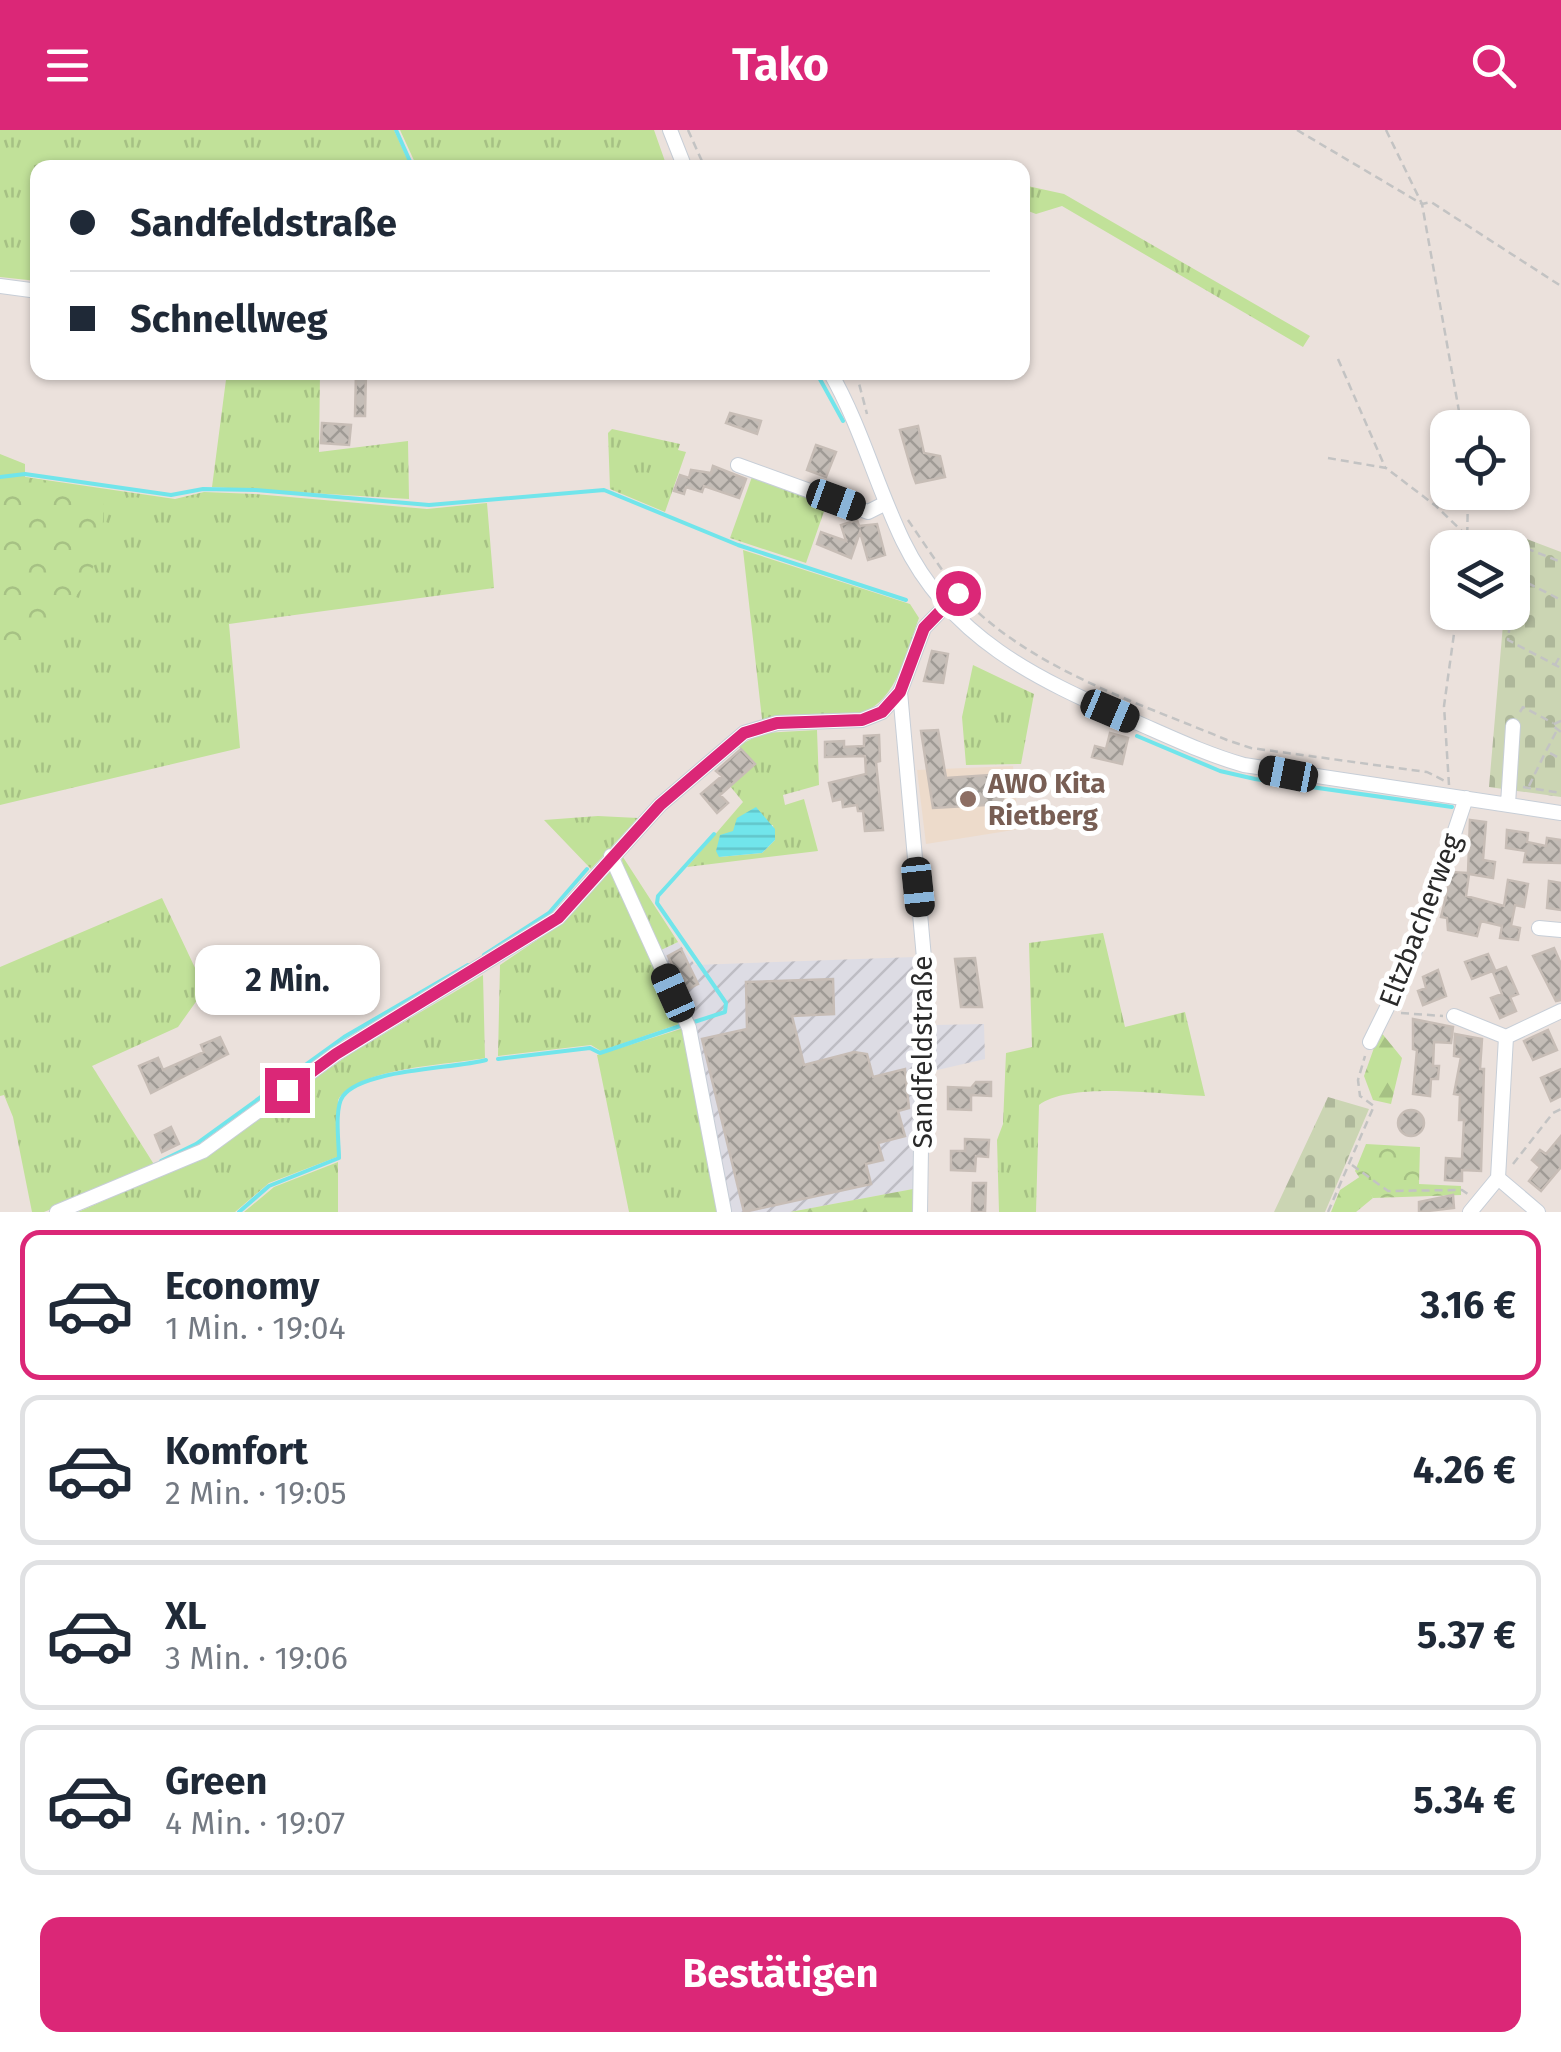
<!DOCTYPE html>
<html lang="de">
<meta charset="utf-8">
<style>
body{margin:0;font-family:"Fira Sans",sans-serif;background:#f2f2f3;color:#1f2937;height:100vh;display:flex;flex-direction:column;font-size:38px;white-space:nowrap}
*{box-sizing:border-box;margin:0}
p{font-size:32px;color:#747a83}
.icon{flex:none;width:55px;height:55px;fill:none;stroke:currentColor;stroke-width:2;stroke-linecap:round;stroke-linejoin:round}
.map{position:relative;height:1082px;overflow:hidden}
.details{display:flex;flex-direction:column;background:#fff;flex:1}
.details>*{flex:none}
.top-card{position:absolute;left:30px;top:30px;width:1000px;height:220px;border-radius:20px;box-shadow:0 2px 8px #0004;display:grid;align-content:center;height:220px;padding:0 40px;background:#fff}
.controls{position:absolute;left:1430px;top:280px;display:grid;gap:20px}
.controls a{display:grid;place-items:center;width:100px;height:100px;border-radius:20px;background:#fff;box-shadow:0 2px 8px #0004;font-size:50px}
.end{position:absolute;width:45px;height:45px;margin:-22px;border:12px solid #db2777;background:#fff;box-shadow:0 0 0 5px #fff}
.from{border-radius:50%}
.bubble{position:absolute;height:70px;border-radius:20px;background:#fff;box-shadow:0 2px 8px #0004;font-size:32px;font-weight:700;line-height:70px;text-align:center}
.car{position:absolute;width:30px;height:60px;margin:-30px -15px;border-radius:12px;box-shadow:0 0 8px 2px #0007;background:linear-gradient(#222 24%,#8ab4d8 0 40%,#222 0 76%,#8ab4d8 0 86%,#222 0)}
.top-card b{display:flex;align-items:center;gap:35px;height:95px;font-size:38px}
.top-card b+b{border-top:2px solid #e0e1e3}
.top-card i{width:25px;height:25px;background:#1f2937}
ul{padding:18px 0 0;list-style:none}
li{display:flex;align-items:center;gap:30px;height:150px;margin:0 20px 15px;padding:0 20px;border:5px solid #e0e1e3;border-radius:20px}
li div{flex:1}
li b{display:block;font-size:38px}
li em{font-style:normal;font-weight:700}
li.selected{border-color:#db2777}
li>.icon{width:90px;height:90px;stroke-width:1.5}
.button{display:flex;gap:20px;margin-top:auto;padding:20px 40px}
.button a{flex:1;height:115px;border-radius:20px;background:#db2777;color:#fff;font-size:40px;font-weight:700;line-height:115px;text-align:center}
header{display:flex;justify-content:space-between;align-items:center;height:130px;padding:0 40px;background:#db2777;color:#fff;font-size:45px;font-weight:700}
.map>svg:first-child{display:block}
.industrial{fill:url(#industrial-furrows)}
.education{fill:#eddbcb}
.grass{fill:url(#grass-tufts);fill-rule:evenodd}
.forest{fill:url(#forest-firs)}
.cemetery{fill:url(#cemetery-stones)}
.park{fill:url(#park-crowns)}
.water{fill:url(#water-rules)}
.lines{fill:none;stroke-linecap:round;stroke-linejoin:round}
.stream{stroke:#71e5eb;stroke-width:4}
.building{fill:url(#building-cross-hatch);stroke:#c7bdb6;stroke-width:2.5}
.minor-casing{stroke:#c7ced7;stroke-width:16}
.path{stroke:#c3c3c3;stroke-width:2.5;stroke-dasharray:8 5;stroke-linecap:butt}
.minor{stroke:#fff;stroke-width:14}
.route{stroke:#db2777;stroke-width:12}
.education-dot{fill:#8d6e63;stroke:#fff;stroke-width:4}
.labels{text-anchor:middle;stroke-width:10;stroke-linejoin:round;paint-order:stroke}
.education-label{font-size:28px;font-weight:bold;fill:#785e54;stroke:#fff;text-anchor:start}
.street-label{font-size:28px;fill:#2a2a2a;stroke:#fff}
</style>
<header><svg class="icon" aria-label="menu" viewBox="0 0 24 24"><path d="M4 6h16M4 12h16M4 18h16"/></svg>Tako<svg class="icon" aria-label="search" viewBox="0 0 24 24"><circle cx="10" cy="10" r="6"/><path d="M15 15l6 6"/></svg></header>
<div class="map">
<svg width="1561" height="1082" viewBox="0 0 1561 1082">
<defs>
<pattern id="industrial-furrows" width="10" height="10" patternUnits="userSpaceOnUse" patternTransform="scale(2.5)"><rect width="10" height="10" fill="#dddce4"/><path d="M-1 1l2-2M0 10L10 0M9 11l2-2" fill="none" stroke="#bebdc4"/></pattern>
<pattern id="grass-tufts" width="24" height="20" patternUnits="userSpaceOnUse" patternTransform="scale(2.5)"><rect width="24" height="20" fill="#c1e199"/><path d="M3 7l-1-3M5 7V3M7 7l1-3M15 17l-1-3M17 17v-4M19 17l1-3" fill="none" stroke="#a6c184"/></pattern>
<pattern id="forest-firs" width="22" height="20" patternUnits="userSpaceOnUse" patternTransform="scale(2.5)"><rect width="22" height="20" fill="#c1e199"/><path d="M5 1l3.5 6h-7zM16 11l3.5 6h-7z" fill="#a6c184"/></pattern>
<pattern id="cemetery-stones" width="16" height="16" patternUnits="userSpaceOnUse" patternTransform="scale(2.5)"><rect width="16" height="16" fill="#cbd5b3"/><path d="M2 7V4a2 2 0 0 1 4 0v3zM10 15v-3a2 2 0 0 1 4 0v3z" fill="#aeb79a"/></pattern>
<pattern id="park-crowns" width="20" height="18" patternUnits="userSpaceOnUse" patternTransform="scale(2.5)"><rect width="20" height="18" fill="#c1e199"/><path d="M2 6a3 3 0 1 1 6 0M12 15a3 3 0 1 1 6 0" fill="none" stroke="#a6c184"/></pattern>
<pattern id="water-rules" width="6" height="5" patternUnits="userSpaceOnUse" patternTransform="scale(2.5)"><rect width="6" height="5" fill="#71e5eb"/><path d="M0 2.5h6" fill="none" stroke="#62c5ca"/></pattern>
<pattern id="building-cross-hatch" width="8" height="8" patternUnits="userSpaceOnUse" patternTransform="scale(2.5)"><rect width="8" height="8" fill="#c4bdb7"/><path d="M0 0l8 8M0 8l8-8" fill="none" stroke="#9f9a95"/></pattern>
</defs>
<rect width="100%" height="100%" fill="#ebe1dc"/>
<path class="industrial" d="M678 812 695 835 915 827 919 923 913 1059 790 1082H718L684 898 651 825Z
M984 894 985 929 933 941 934 895Z"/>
<path class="education" d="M1013 636 1019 699 926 714 917 640Z"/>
<path class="grass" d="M0 0H394L411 37 38 38 37 151 0 147Z
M400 0H654L667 37H417Z
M1023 55 1064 64 1310 206 1303 217 1062 76 1036 84 1023 79Z
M227 242 320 243 319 322 408 311 409 369 212 357Z
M612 299 680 314 678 320 686 322 665 382 610 359 608 303Z
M0 324 25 334V347L175 369 204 362 255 364 427 379 487 373 494 458 229 494 240 618 0 675Z
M753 344 828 370 806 433 730 408Z
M743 420 910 474 919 488C906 522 898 569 862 583L762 589Z
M973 535 1034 564 1021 634 966 635 962 587Z
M817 600 819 655 783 665 785 675 804 669 818 721 687 737 743 672 730 656 754 634 738 616 763 603ZM773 695 775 710 762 723 719 727 720 706Z
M598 686 638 688 591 739 544 690Z
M621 724 678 812 659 821 625 748Z
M609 738 682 893 601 921 591 915 498 926 500 835 561 794Z
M162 768 205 859 178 897 92 936 155 1036 44 1082H32L13 987 4 965 0 966V837Z
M1103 803 1125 897 1185 882 1205 966C1164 965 1070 951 1039 975L1036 1082H999L997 1010 1003 994 1006 923 1032 917 1029 813Z
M483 845 485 928C449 935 358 937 338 970L337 1027 269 1053 235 1082H78L205 1026 350 924Z
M684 898 718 1082H629L597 925Z
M338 1032V1082H244L274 1057Z"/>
<path class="forest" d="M1380 901 1402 928 1391 974 1373 970 1364 946Z
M1361 1046 1373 1068 1356 1082H1331L1340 1060Z
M913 1059V1082H790Z"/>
<path class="cemetery" d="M1511 403 1561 422V667L1489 657 1504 483 1512 482Z
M1328 967 1369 979 1325 1082H1274Z"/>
<path class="park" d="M25 347 103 360C108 459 67 476 0 536V350Z
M1366 1014 1420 1017 1419 1054 1461 1056V1065L1373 1068 1355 1041Z"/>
<path class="water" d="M756 677 775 699V710L762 723 719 727 716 721 720 705 733 701 737 688Z"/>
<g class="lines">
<path class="stream" d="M396 0 413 38
M816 242 843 291
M0 347 25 344 171 365 203 359 256 360 429 375 604 360 738 415 906 470
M1137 606 1220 641 1255 649 1452 677
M484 825 549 783 587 739
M694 892 725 882 726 873 657 773 658 766 714 704
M498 929 590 918 600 923 683 895
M161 1031 196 1014 344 907 468 835
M239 1082 269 1056 339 1028C339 1013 334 978 343 966 363 939 453 939 486 930"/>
</g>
<path class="building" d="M356 242H366L365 286H355Z
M730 283 761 291 757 304 726 293Z
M322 293 351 295 349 315 321 313Z
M918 296 924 323 940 326 945 347 916 353 913 345 900 300Z
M816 315 836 322 826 347 807 340Z
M713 336 746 349 739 368 704 356 702 362 686 357 684 364 674 361 680 345 689 348 691 340 711 343Z
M857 390 859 396 877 394 885 425 868 430 860 402 851 428 817 414 821 402 846 411 841 395Z
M932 521 948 524 943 553 924 551Z
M938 600 946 648 1004 644 1003 674 933 678 921 601Z
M1110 603 1128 608 1122 634 1092 627 1095 616 1106 619Z
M879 605 880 631 876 632 883 700 865 701 863 681H858L857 675 843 677 842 669 833 671 829 653 866 644 865 626 825 627V612L844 611V617L864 616V606Z
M741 619 755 634 720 665 728 673 717 683 701 664 722 646 716 641Z
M1470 690 1486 692 1483 730 1495 732 1493 748 1469 744 1466 766 1504 776 1508 750 1528 754 1524 777 1515 775 1511 796 1520 798 1518 810 1500 808 1502 796 1481 791 1477 806 1448 800 1447 788 1441 787 1452 742 1468 743Z
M1507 700 1528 703 1527 712 1546 716 1547 708 1561 710V733L1524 732 1526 721 1506 718Z
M1549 751 1561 753V780L1547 778Z
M1554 818 1561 834V870L1556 871 1533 826Z
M681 819 698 854 684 861 668 826Z
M1488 824 1495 840 1472 849 1465 832Z
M975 828 982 877H961L955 829Z
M1506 837 1518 864 1510 867 1516 881 1500 888 1491 868 1502 864 1493 842Z
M1438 840 1446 866 1423 875 1418 861 1426 858 1423 847Z
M833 849 834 884 792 886 804 935 854 922 867 924 873 947 905 939 909 978 898 981 905 1006 878 1013 883 1030 866 1034 871 1054 744 1082 702 909 747 899 746 852Z
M1413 889 1453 897 1451 913 1434 912 1433 936H1439L1438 949H1431L1430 966 1413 964 1417 920 1413 919Z
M1548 900 1557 920 1533 930 1524 911Z
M1455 904 1482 909 1480 939H1484L1481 1041 1462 1040V1051L1445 1050 1446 1028 1462 1029 1464 990H1459L1460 965 1454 964 1461 927 1454 926Z
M220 907 228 924 151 963 139 936 158 928 163 940 204 922 201 915Z
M1561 939V966L1551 971 1541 948Z
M976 952H991V966L971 965V980L948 979V957L971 958Z
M1398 993a13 13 0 1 1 26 0a13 13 0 1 1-26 0Z
M171 997 179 1014 162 1022 155 1005Z
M1561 1006V1037L1541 1061 1529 1051 1540 1037 1532 1030 1540 1020 1546 1024Z
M965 1009 989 1010 988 1027 976 1026 975 1041 951 1040V1021H965Z
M973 1053H986L985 1082H972Z
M1453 1065 1454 1078 1419 1082V1072Z"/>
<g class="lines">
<defs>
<path id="minor" d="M670 0 685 38
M0 156 38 161
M830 242C861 296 876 355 903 411 950 508 1036 549 1131 590 1168 606 1205 624 1244 635L1561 683
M738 335 868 382 886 373
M1508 674 1513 596
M611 726 689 898 724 1081
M1539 798 1561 800
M1454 886 1506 907
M1370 912 1414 823 1466 668
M1498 1048 1538 1082
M57 1082 203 1021 336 924 558 788 660 675 744 603 777 593 862 590 882 582 900 562
M920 1082 924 828 900 562 924 498 958 463
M1470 1082 1498 1048 1506 907 1561 881"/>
</defs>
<use href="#minor" class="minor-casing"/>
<path class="path" d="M688 0 705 38
M1297 0 1422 74 1431 72 1561 156
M1386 0 1422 74 1462 298
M1338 229 1385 337
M856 242 867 284
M1328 328 1386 338 1436 376 1467 406
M908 390 951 453
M1467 418 1468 362
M1516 447 1561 470
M1512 471 1518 415 1561 432
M969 474C1039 542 1139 573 1227 610L1251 618 1427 642 1445 651
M1511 482 1508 510 1561 538
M1555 535 1561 524
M1520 582 1523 577 1553 593
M1561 591 1552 595 1561 602
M1556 602 1546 621 1561 629
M1449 655 1444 576 1457 482
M1529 656 1546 621
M1523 657 1561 663
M1401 883 1443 886
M1513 1034 1553 983 1561 979
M1352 1035 1388 1061 1462 1060 1469 1065
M1328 1082 1374 976 1360 966 1358 950 1365 926"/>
<use href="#minor" class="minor"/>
</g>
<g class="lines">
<path class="route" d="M287 960 336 924 558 788 660 675 744 603 777 593 862 590 882 582 900 562 924 498 958 463"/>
</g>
<circle class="education-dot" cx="968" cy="669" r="10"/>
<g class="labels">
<g class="education-label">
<text x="988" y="663">AWO Kita<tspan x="988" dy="32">Rietberg</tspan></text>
</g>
<g class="street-label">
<text transform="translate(1420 790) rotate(-69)" y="10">Eltzbacherweg</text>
<text transform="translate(922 922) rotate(-90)" y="10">Sandfeldstraße</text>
</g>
</g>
</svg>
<div class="controls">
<a><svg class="icon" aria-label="locate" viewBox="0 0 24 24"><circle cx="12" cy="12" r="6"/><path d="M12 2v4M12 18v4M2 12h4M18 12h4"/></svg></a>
<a><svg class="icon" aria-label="layers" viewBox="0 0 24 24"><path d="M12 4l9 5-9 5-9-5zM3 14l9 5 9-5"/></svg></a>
</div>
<i class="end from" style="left:958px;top:463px"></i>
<i class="end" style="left:287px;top:960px"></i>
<div class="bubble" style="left:195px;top:815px;width:185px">2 Min.</div>
<i class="car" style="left:836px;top:370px;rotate:110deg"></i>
<i class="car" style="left:1110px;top:581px;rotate:113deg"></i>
<i class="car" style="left:1288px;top:644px;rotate:281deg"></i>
<i class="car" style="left:918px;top:757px;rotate:174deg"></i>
<i class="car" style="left:673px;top:863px;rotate:336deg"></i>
<div class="top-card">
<b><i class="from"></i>Sandfeldstraße</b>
<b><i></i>Schnellweg</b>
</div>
</div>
<section class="details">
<ul>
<li class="selected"><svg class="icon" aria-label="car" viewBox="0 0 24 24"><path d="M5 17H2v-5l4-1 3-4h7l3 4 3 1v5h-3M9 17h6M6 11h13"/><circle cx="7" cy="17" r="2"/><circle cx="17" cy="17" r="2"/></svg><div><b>Economy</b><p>1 Min. · 19:04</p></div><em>3.16 €</em></li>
<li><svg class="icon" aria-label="car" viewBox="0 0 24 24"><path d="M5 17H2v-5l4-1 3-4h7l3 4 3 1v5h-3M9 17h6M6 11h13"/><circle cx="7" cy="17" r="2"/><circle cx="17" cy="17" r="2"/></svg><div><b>Komfort</b><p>2 Min. · 19:05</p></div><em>4.26 €</em></li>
<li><svg class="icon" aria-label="car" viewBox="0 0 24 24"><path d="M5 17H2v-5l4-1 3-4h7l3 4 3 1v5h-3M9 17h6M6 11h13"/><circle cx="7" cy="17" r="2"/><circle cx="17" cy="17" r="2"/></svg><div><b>XL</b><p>3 Min. · 19:06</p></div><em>5.37 €</em></li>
<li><svg class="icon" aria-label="car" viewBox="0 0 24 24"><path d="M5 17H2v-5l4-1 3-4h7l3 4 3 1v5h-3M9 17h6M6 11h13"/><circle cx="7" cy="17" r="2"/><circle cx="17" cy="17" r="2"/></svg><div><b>Green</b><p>4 Min. · 19:07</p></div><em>5.34 €</em></li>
</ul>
<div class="button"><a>Bestätigen</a></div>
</section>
